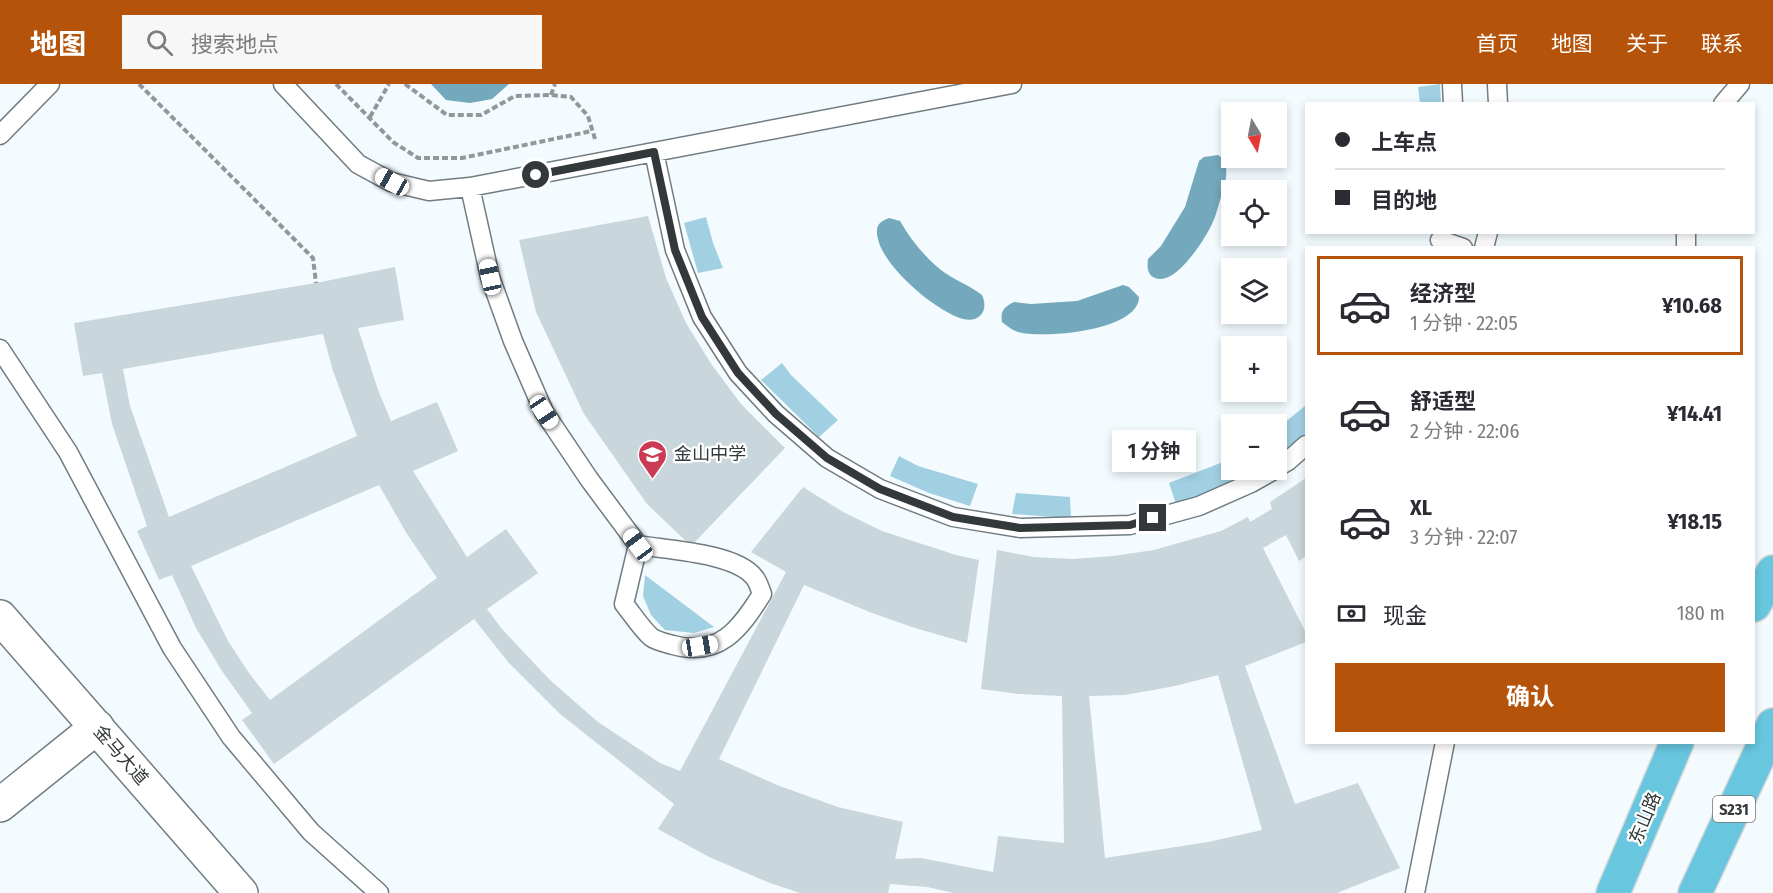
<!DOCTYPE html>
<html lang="zh">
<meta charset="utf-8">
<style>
body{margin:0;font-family:"Fira Sans Condensed","Noto Sans SC",sans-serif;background:#f7f7f7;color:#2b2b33;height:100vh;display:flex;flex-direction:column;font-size:22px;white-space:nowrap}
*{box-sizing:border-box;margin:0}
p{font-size:20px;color:#7c7c81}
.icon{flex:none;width:33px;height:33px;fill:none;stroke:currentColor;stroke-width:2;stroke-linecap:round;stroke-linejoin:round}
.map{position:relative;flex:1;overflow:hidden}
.sheet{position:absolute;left:1305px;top:162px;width:450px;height:498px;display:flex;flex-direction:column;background:#fff;border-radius:0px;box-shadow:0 3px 9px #0003}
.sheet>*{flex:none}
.banner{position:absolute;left:1305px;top:18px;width:450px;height:132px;border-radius:0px;box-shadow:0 3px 9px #0003;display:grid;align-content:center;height:132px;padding:0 30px;background:#fff}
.needle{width:39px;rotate:170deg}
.fabs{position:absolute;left:1221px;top:18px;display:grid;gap:12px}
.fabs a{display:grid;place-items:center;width:66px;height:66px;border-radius:0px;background:#fff;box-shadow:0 3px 9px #0003;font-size:30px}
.end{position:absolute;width:27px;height:27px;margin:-14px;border:8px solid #33383a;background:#fff;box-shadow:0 0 0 3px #fff}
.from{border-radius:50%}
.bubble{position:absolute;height:42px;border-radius:0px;background:#fff;box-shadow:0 3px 9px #0003;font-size:20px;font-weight:700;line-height:42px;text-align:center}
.car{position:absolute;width:18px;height:36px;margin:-18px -9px;border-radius:8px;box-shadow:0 0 4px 2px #0007;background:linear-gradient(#fff 24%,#345 0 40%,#fff 0 76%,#345 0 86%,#fff 0)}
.banner b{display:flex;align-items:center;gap:21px;height:57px;font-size:22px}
.banner b+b{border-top:2px solid #e1e1e2}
.banner i{width:15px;height:15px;background:#2b2b33}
ul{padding:10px 0 0;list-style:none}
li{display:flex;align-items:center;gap:18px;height:99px;margin:0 12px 9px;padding:0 18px;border:3px solid transparent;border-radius:0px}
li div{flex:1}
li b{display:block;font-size:22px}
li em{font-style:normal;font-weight:700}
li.current{border-color:#b45309}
li>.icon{width:54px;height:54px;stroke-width:1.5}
.pay{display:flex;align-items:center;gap:15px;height:66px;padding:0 30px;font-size:22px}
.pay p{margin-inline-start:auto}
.cta{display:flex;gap:12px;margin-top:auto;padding:12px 30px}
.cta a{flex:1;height:69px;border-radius:0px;background:#b45309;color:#fff;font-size:24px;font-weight:700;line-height:69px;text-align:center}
header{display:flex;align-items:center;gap:36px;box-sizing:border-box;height:84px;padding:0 30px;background:#b45309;color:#fff}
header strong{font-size:28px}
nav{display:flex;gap:33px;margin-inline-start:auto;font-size:21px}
.search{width:420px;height:54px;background:#f7f7f7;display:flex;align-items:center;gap:15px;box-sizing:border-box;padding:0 21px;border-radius:0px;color:#7c7c81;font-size:22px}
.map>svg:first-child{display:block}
.green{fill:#a1d0e3}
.water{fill:#74a8bc}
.building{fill:#c9d6db;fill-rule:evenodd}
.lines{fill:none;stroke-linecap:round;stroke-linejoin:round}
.service-casing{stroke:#717c81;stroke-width:21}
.minor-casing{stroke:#717c81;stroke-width:36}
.tertiary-casing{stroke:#717c81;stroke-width:36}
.primary-casing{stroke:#d6d7d8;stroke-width:36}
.path{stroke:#91989a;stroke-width:4;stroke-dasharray:6 3;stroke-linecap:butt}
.service{stroke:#fff;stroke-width:18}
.minor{stroke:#fff;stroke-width:33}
.tertiary{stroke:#fff;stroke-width:33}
.primary{stroke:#68c7df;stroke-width:33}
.route{stroke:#33383a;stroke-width:8}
.labels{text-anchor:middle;stroke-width:4.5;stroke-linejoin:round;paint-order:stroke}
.shield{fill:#fff;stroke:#707475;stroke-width:1.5}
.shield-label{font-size:16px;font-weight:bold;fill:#33383a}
.poi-label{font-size:18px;fill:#33383a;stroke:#fff;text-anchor:start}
.street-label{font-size:18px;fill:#33383a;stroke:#fff}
</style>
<header>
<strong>地图</strong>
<div class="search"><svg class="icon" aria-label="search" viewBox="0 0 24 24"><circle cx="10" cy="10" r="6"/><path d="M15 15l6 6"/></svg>搜索地点</div>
<nav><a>首页</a><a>地图</a><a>关于</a><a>联系</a></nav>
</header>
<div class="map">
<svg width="1773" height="809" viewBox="0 0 1773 809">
<rect width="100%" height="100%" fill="#f3fbfe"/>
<path class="green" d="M1440 0 1441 19H1420L1418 3Z
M706 133 713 159 723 184 698 189 684 139Z
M782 279 791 291 838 336 819 353 761 296Z
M1306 321V350L1277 375V345Z
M899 372 918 382 978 400 970 422 929 409 890 392Z
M1223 378 1233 399 1176 420 1169 399Z
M1016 409 1070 413 1071 434 1012 430Z
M645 491 714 543 694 549 665 546 651 531 643 512Z"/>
<path class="water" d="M431 0H509L492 15 470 19 446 16Z
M1218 71C1232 80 1225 100 1221 113 1218 122 1216 132 1212 140 1205 155 1175 203 1155 194 1147 191 1147 182 1148 175L1161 162 1185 123 1199 77 1204 73Z
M889 134 900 137C911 156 924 172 941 186 954 196 969 201 982 211 989 226 980 239 963 235 935 227 884 183 878 155 875 143 878 138 889 134Z
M1123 201 1129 203 1139 213C1139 247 1043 255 1018 248 1012 246 1007 242 1002 238 1000 227 1004 223 1014 218L1031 220 1077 217Z"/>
<path class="building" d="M648 132 666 194 686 239 712 281 741 320 785 364 691 462 647 420 584 330 536 228 519 156Z
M395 183 404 236 358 244 378 306 391 337 437 318 458 367 413 387 467 473 506 445 538 489 487 525 501 544 550 596 598 638 660 679 680 687 786 488 751 468 803 403 843 428 882 447 956 471 979 476 967 559 915 544 872 529 804 501 719 675 777 701 838 723 903 738 895 775 921 774 993 788 998 752 1064 759 1062 612 1018 610 981 605 997 466 1034 473 1073 475 1113 472 1154 466 1221 447 1248 433 1250 438 1272 425 1270 418 1306 394V472L1299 477 1286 451 1263 464 1306 549V558L1245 582 1295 720 1358 699 1400 784 1337 809H954L927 803 890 800 888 809H800L770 799 709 773 658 745 674 720 560 630 508 578 474 535 274 680 242 636 252 629 222 587 196 544 172 491 159 496 137 447 147 442 112 340 102 289 83 292 74 239 316 199ZM323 250 333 287 357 352 169 433 130 322 123 285ZM379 401 407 450 437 494 270 616 249 589 228 557 191 482ZM1218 591 1262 746 1208 758 1105 774 1089 612 1125 611 1175 602Z"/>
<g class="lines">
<defs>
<path id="service" d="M283 0 358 80 391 98 429 107 470 103 1012 0
M1452 0 1453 20
M1497 0 1498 20
M1723 20 1740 0
M0 51 50 0
M654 68 675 166 702 233 738 289 776 330 827 374 880 405 953 433 1020 444 1130 441 1199 422 1251 399 1274 386
M470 103 490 193 513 257 544 328 589 395 638 461 624 520C633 531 641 544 651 553 656 557 666 559 673 561 719 574 740 545 762 510 760 505 758 497 754 493 735 469 668 466 638 461
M1686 148V164
M1440 156 1463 164
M1484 164 1488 148
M0 265 68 368 172 564 231 653 311 748 379 809
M1276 384 1288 377 1306 361
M1415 809 1445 658"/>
<path id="minor" d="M0 721 97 643"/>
<path id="tertiary" d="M0 533 241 809"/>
<path id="primary" d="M1754 521 1773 488
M1613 809 1677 658
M1695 809 1773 641"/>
</defs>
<use href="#service" class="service-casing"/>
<use href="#minor" class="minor-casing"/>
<use href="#tertiary" class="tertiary-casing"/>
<use href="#primary" class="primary-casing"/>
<path class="path" d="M139 0 313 174 316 199
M336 0 393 58 418 74H462L592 47
M405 0 447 31H481L515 12 551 11 571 13 588 32 595 55
M551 11 555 0
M370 33 389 0"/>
<use href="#service" class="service"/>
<use href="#minor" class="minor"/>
<use href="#tertiary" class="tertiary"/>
<use href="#primary" class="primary"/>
</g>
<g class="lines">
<path class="route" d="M536 91 654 68 675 166 702 233 738 289 776 330 827 374 880 405 953 433 1020 444 1130 441 1153 434"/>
</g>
<defs>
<symbol id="school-pin" viewBox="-11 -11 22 30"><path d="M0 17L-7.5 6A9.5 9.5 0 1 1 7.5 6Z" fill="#cb3b55" stroke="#fff"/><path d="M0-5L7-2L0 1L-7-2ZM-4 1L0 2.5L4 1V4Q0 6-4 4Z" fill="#fff"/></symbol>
</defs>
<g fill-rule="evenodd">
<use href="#school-pin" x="636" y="354" width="33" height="45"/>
</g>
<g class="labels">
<rect class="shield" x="1713" y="712" width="42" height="26" rx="4.5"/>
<g class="shield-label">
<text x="1734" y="731">S231</text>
</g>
<g class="poi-label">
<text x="674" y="376">金山中学</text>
</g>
<g class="street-label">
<text transform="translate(121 671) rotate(49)" y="6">金马大道</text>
<text transform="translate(1645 734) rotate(-67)" y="6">东山路</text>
</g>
</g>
</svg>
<div class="fabs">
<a><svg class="needle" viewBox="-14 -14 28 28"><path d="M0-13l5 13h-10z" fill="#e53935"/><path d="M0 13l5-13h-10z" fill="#7c7c81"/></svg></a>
<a><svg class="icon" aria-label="locate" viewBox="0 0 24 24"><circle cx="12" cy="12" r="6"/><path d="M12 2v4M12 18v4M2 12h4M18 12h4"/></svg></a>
<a><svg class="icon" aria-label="layers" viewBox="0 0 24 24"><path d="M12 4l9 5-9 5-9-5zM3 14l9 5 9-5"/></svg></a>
<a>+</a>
<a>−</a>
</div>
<i class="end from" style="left:536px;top:91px"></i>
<i class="end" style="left:1153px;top:434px"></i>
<div class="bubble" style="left:1112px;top:346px;width:84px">1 分钟</div>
<i class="car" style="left:392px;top:98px;rotate:299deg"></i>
<i class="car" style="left:490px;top:193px;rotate:348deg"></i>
<i class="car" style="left:544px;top:328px;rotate:146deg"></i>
<i class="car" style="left:638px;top:461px;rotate:323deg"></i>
<i class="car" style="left:700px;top:562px;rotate:81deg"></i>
<div class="banner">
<b><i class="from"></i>上车点</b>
<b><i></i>目的地</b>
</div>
<section class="sheet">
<ul>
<li class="current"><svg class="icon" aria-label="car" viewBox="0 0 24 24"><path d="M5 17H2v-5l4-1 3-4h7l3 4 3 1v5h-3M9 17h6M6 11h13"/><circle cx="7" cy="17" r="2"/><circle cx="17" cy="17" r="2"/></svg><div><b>经济型</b><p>1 分钟 · 22:05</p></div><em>¥10.68</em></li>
<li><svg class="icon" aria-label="car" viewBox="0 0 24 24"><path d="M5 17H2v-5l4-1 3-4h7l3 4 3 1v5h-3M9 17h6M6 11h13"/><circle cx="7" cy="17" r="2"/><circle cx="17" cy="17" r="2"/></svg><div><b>舒适型</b><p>2 分钟 · 22:06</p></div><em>¥14.41</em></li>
<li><svg class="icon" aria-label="car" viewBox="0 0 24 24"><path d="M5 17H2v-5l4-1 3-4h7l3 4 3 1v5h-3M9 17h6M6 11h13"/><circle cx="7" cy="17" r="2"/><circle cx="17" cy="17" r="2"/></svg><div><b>XL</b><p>3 分钟 · 22:07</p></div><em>¥18.15</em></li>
</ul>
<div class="pay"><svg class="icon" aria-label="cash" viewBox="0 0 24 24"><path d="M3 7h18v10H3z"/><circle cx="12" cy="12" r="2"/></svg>现金<p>180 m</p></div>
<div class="cta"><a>确认</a></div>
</section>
</div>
